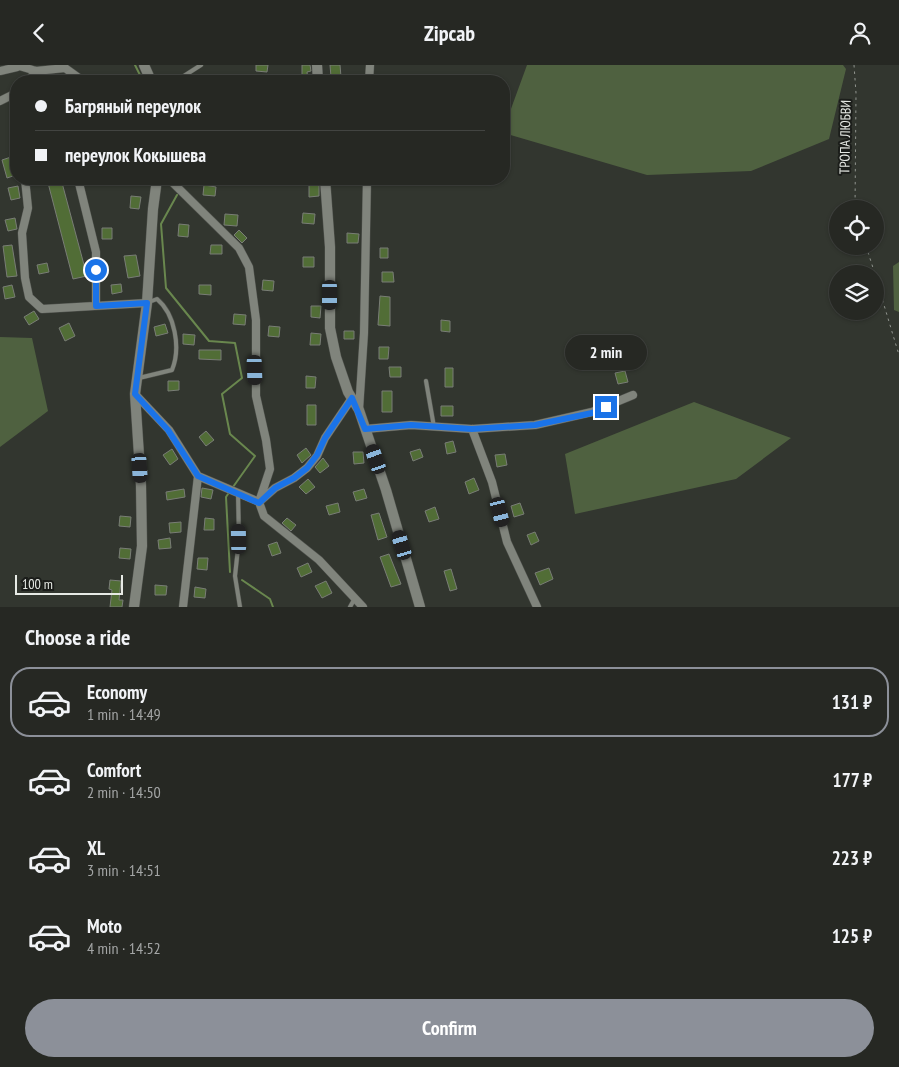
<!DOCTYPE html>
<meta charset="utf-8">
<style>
body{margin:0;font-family:"PT Sans Narrow",sans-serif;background:#2e302b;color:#f1f3f6;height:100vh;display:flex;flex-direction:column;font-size:19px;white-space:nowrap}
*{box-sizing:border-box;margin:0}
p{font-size:16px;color:#a4a6a6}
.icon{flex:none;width:28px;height:28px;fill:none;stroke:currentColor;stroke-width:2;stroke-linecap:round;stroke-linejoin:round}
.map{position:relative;height:542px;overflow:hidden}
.drawer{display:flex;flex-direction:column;background:#262823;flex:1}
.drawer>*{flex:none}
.hud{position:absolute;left:10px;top:10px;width:500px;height:110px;border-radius:20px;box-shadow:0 1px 4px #0004,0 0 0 1px #424441;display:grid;align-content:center;height:110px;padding:0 25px;background:#262823}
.controls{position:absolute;left:829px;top:135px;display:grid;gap:10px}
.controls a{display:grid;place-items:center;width:55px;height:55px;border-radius:50%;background:#262823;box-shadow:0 1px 4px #0004,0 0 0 1px #424441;font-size:25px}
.scale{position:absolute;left:15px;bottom:12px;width:108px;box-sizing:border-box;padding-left:5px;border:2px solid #e7eae5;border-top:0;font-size:14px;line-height:18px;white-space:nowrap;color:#e7eae5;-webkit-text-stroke:4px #1b1d1a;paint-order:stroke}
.end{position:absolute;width:22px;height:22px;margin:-11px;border:6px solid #1a73e8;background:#fff;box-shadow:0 0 0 2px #fff}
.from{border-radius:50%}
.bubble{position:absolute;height:35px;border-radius:18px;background:#262823;box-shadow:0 1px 4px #0004,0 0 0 1px #424441;font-size:16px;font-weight:700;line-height:35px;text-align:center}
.car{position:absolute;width:15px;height:30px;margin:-15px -8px;border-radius:6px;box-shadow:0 0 4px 1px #0007;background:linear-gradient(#222 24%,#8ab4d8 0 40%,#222 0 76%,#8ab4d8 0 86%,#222 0)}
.hud b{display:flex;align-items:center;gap:18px;height:48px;font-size:19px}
.hud b+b{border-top:1px solid #424441}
.hud i{width:12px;height:12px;background:#f1f3f6}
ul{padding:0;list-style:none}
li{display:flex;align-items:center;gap:15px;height:70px;margin:0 10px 8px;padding:0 15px;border:2px solid transparent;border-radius:20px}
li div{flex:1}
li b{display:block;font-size:19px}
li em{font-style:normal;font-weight:700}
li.selected{border-color:#8c9099}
li>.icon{width:45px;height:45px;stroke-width:1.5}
h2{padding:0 25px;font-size:22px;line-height:60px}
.primary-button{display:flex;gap:10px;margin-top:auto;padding:10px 25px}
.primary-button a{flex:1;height:58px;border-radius:30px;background:#8c9099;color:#fff;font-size:20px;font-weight:700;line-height:58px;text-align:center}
header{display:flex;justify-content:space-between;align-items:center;height:65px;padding:0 25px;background:#262823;font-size:22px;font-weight:700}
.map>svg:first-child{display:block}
.green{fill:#4f6140}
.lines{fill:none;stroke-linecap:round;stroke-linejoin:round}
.stream{stroke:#69874e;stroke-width:2}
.building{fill:#516d36;stroke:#797d76}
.service-casing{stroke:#4f524d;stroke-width:5}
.minor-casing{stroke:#4f524d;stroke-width:9}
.tertiary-casing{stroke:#4f524d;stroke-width:11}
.path{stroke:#91958f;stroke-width:1;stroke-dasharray:2.5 4;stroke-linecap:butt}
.service{stroke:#80847c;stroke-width:4}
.minor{stroke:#80847c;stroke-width:8}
.tertiary{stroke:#80847c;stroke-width:10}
.route{stroke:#1a73e8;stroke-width:6}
.labels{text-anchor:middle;stroke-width:4;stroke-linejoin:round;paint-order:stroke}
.street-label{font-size:14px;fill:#e7eae5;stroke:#1b1d1a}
</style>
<header><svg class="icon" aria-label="back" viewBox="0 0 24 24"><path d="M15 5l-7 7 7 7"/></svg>Zipcab<svg class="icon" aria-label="person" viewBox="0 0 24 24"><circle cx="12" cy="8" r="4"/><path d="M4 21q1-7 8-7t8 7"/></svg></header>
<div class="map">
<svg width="899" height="542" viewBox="0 0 899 542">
<rect width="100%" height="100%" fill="#32362f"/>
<path class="green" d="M527 0H843L846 4 829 74 751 106 647 110 504 68V63Z
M899 197V247L894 245 893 201Z
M0 272 32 273 48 346 0 382Z
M694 337 791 373 736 414 575 449 565 389Z"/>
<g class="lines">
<path class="stream" d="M135 0 143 16
M183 120 185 114
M177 130 161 159 166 223 209 276 235 278 242 313 222 329 230 369 255 391 233 422
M230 507 226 432 230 426
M242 515 270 534 273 542"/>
</g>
<path class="building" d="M256 0H268L267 7 256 6Z
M310 0 311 6 307 7 308 16H291V14L302 11V0Z
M330 0H340L341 12H331Z
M11 92 16 110 7 113 2 95Z
M47 114H61L87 211 73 214Z
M204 120 216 122 215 131 203 130Z
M309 120H319V131L309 132Z
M18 121 20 133 11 135 8 123Z
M131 131 141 132 139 144 130 143Z
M303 148 315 149 314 159 302 158Z
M225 149 238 150 237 161 224 160Z
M15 153 17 164 8 166 5 155Z
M179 159 189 160 188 172 178 171Z
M102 163H112V174H102Z
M239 165 247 173 242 178 234 170Z
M347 168 359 169 358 178H347Z
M12 180 17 211 7 212 3 181Z
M211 180H222V189H210Z
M380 183H388V193H380Z
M136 190 140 211 128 213 124 191Z
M303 192H314V202H303Z
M47 198 49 207 39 209 37 200Z
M382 207H393L394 217H382Z
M263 215 274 216 273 226 262 225Z
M121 219 122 227 112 229 111 220Z
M12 220 15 232 5 234 3 222Z
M199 220H211V230L199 229Z
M380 231 390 232V261L378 260Z
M311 241H321L320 253 311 252Z
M34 246 39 254 29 260 24 252Z
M234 249 246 250 245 260 233 259Z
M441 255 450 256V267L441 266Z
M69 258 75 271 65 276 59 263Z
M165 259 168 268 156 271 154 262Z
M269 261 280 262 279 272 268 271Z
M344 266H354V274H344Z
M311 268 321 269 320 280H310Z
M183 269 195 270 194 280 183 279Z
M379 282H389L388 294H379Z
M199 285H221V295L199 294Z
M389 302H401V312H390Z
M445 303H453V322H445Z
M625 306 628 317 618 319 615 308Z
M306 311 316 312 315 323H306Z
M168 316H179V325L168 326Z
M382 326H392V347H382Z
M307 340H316V360H307Z
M441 341H453V351H441Z
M206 366 214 375 206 381 199 372Z
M453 376 456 387 447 389 445 378Z
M306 383 311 390 302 398 297 390Z
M172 384 178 394 170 400 163 390Z
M420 384 423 392 413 396 410 387Z
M353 387H363L364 398 354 399Z
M505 389 507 400 497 402 495 390Z
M323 393 329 401 320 408 315 402Z
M474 413 479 425 469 429 465 417Z
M308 414 315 422 306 429 299 422Z
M202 423 213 425 211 434 201 432Z
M184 424 185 432 167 435 166 427Z
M364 424 367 433 356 436 353 427Z
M338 438 340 447 329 450 326 441Z
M520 438 524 449 514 452 511 441Z
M435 442 439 454 429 457 425 446Z
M379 448 387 472 378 475 371 450Z
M120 451 131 452 130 462 119 461Z
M205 453 214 454V465H204Z
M287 453 296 460 291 466 282 458Z
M181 457V467L170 468 169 458Z
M535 467 539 476 531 480 527 470Z
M170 473 171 483 159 484 158 475Z
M277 477 281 488 272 491 268 480Z
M120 483 131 484 130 494 119 493Z
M389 489 401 519 391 522 380 492Z
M198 493H208L207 505 197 504Z
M308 498 312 507 301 512 297 503Z
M549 503 553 514 540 520 535 508Z
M451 504 457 524 450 526 444 506Z
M110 515 121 516 119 535H123L122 542H110L112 525 109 524Z
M326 516 332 528 322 533 315 521Z
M155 520 167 521 166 530H155Z
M195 522 206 524 205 533 194 532Z"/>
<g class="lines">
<defs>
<path id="service" d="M176 16 201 0
M139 313 172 305C181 283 175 249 157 234L149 237
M426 316 434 362
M238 427 239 474 235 511 240 542
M350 542 355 533"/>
<path id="minor" d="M16 0 36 6 65 3 83 16
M0 6 17 2
M28 16 36 6
M369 16 370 0
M0 36 16 28
M25 114 28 143 22 168 25 213 29 232 42 244 147 238
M78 114 96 187V241
M169 114 239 183 249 202 256 255V331L266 375 270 404 259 437 264 451 319 495 363 542
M135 329 169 365 198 411 183 542
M359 345 364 268 367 114
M365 364 411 360 472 364 535 360 592 347 633 330
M472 364 492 417 507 477 537 542
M198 411 259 437 275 423 294 413 307 403 317 391 325 373 352 333"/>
<path id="tertiary" d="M144 0 151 16
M317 0 318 16
M325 114 330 182V263L336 292 348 327 359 345 386 425 420 542
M134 542 142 481 141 421 135 329 147 238 153 144 157 114"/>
</defs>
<use href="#service" class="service-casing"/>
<use href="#minor" class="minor-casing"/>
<use href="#tertiary" class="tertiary-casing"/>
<path class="path" d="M854 0 856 28 855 144
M866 181 875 209
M875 210 899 290"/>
<use href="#service" class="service"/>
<use href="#minor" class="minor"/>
<use href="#tertiary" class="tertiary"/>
</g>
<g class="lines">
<path class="route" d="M96 205V241L147 238 135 329 168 365 198 411 259 438 275 423 294 413 307 403 317 390 325 373 352 333 365 364 411 360 472 364 535 360 592 348 606 342"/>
</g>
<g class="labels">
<g class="street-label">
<text transform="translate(845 72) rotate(-89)" y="5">ТРОПА ЛЮБВИ</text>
</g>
</g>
</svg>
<div class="controls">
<a><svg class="icon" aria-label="locate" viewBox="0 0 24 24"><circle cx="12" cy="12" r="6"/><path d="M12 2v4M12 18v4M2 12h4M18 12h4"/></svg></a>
<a><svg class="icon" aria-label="layers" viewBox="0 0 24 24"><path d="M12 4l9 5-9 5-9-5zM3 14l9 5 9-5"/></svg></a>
</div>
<div class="scale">100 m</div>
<i class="end from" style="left:96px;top:205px"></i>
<i class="end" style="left:606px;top:342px"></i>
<div class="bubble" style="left:565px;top:270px;width:82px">2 min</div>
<i class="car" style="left:330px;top:230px;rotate:180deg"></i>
<i class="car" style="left:255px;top:305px;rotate:178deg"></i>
<i class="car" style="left:376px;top:394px;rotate:341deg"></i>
<i class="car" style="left:140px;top:403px;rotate:176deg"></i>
<i class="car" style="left:500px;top:447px;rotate:166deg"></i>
<i class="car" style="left:239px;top:474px;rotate:359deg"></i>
<i class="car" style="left:402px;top:480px;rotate:343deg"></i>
<div class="hud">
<b><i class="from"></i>Багряный переулок</b>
<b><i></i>переулок Кокышева</b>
</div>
</div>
<section class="drawer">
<h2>Choose a ride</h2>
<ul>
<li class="selected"><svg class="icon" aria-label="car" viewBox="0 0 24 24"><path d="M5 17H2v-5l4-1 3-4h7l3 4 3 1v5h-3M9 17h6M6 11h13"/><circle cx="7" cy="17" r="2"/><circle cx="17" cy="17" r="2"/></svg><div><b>Economy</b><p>1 min · 14:49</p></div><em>131 ₽</em></li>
<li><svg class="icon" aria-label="car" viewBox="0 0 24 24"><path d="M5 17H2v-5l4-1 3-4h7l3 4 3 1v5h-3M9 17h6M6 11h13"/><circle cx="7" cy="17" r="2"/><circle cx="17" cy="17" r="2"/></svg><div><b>Comfort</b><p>2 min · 14:50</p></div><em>177 ₽</em></li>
<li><svg class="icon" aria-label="car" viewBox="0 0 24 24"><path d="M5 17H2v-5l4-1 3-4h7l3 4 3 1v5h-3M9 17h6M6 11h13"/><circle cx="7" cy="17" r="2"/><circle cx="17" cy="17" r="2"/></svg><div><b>XL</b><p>3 min · 14:51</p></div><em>223 ₽</em></li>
<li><svg class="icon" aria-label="car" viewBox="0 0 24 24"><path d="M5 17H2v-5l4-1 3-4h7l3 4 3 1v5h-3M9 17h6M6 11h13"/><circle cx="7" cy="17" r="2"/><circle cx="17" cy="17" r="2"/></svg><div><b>Moto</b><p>4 min · 14:52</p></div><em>125 ₽</em></li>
</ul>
<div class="primary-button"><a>Confirm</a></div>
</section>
